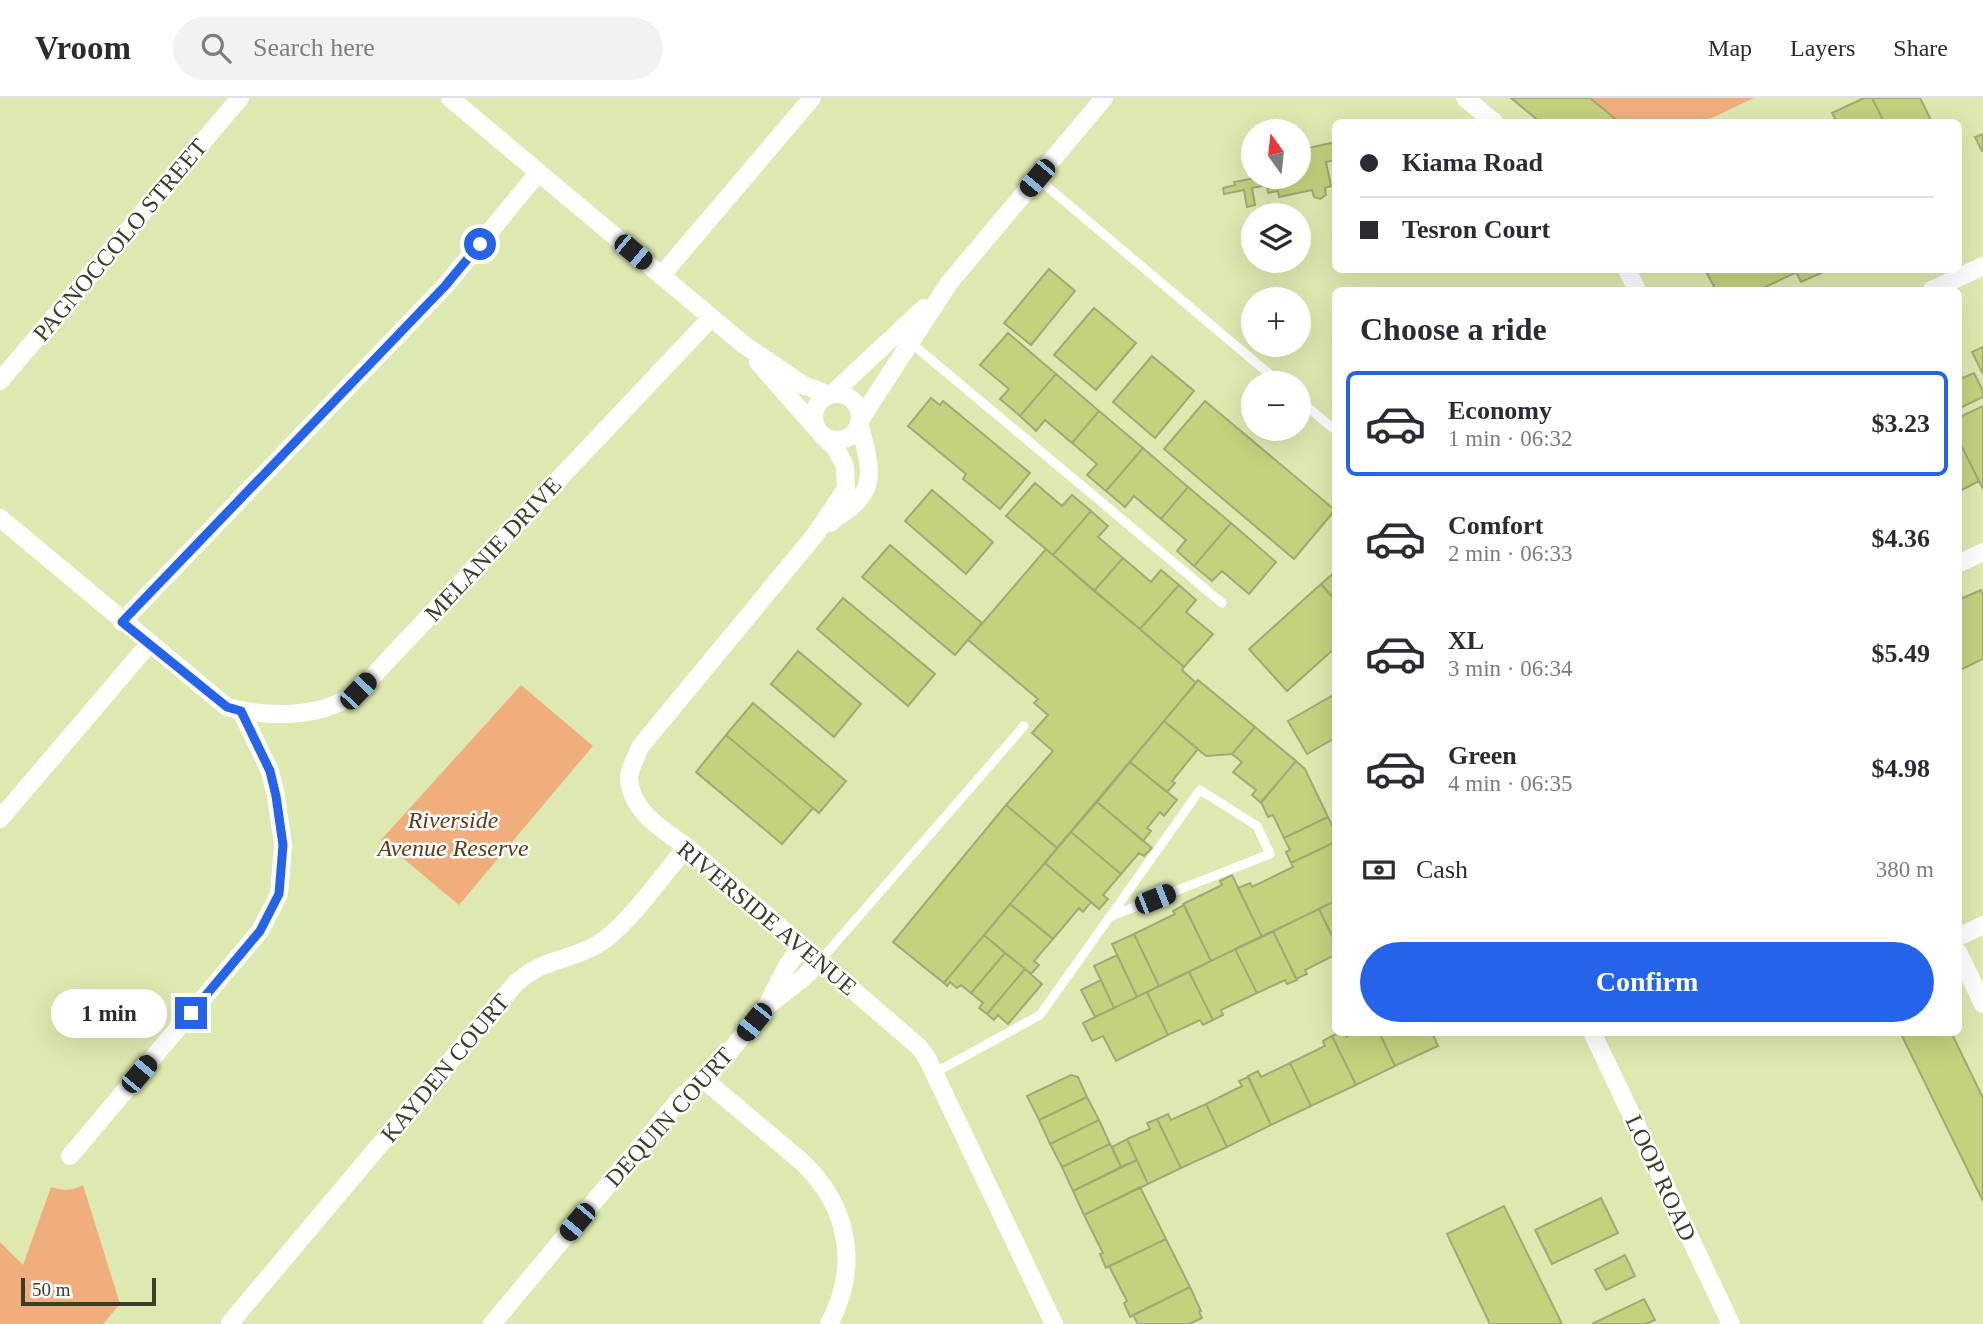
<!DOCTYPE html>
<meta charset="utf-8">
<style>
body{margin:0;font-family:"Times New Roman",serif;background:#f2f2f3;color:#2b2b33;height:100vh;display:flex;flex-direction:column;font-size:26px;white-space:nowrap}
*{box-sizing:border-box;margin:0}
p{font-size:23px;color:#7c7c81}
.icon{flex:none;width:38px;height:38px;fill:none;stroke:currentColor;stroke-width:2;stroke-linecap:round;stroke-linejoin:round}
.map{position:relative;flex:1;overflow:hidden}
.panel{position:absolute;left:1332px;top:189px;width:630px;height:749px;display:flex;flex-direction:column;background:#fff;border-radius:10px;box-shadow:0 7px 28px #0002}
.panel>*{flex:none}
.top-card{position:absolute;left:1332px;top:21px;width:630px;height:154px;border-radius:10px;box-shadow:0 7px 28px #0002;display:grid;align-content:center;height:154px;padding:0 28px;background:#fff}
.needle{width:46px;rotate:345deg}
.buttons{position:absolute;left:1241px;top:21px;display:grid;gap:14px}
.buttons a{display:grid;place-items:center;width:70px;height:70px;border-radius:50%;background:#fff;box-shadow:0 7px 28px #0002;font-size:35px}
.scale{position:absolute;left:21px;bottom:18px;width:135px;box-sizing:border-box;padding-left:7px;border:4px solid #3a3e27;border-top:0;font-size:19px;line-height:24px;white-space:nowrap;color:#3a3e27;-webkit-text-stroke:5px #fff;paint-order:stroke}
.end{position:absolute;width:32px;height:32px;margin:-16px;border:9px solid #2563eb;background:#fff;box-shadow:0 0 0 4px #fff}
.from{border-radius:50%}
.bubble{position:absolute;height:49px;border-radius:24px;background:#fff;box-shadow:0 7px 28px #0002;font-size:23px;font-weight:800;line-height:49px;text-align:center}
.car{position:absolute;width:21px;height:42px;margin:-21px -10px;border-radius:9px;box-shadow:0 0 5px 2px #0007;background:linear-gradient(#222 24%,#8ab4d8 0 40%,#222 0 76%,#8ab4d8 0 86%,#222 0)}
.top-card b{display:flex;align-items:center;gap:24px;height:66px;font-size:26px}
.top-card b+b{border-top:2px solid #e1e1e2}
.top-card i{width:18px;height:18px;background:#2b2b33}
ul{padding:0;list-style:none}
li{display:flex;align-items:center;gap:21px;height:105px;margin:0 14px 10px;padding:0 14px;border:4px solid transparent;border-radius:10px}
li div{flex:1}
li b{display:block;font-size:26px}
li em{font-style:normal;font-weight:800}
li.current{border-color:#2563eb}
li>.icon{width:63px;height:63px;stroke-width:1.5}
h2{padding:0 28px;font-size:32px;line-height:84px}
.pay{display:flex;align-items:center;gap:18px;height:77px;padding:0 28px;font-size:26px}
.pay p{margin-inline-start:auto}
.primary-button{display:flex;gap:14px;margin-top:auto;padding:14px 28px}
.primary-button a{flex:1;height:80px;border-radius:42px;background:#2563eb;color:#fff;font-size:28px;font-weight:800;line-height:80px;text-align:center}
header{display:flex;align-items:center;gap:42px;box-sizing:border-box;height:98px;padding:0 35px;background:#fff;border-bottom:2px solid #e1e1e2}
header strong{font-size:33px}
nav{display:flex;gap:38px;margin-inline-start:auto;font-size:24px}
.search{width:490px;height:63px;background:#f2f2f3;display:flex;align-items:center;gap:18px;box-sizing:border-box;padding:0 24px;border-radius:38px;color:#7c7c81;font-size:26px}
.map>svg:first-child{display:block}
.green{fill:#f1ae7d}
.building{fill:#c4d27d;stroke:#a1aa74;stroke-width:2}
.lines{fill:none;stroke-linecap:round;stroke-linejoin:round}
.lane{stroke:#fff;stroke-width:9}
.street{stroke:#fff;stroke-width:18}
.route{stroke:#2563eb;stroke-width:9}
.labels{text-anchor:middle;stroke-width:5;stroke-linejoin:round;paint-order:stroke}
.street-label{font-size:24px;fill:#3a3e27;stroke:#fff}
.park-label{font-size:24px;font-style:italic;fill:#663810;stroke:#fff}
</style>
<header>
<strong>Vroom</strong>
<div class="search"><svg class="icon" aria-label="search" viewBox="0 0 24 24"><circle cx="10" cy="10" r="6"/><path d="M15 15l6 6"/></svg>Search here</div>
<nav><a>Map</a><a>Layers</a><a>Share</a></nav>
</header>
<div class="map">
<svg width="1983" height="1226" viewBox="0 0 1983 1226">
<rect width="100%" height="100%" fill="#dee9b1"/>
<path class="green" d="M1590 0H1754L1703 24H1619Z
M521 587 593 648 459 807 381 742Z
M83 1087 120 1206 103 1226H0V1144L23 1167 51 1089C64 1093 71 1093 83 1087Z"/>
<path class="building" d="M1511 0H1590L1619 24H1540Z
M1864 0H1872L1884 24H1837L1832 15Z
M1872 0H1920L1932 24H1884Z
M1983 36V53H1982L1975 39Z
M1335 44V62L1326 64 1331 88 1325 90 1326 97 1320 101 1314 99 1312 92 1279 99 1278 93 1268 95 1267 87 1252 90 1255 107 1247 109 1244 92 1224 96 1223 90 1235 87 1234 84 1261 79H1298V61L1301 60 1300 52Z
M1049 171 1075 193 1031 247 1004 225Z
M1705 172H1795L1797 174 1759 192H1716Z
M1795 172H1828L1801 184Z
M1094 210 1136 245 1096 292 1054 257Z
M1008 235 1056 276 1020 318 1000 301 1009 291 980 267Z
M1983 249V276L1972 254Z
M1152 258 1194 293 1155 340 1113 304Z
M1974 275 1983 293V299L1958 311V282Z
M1056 276 1099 313 1072 345 1045 322 1036 333 1020 318Z
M931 300 940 307 943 303 1030 375 1000 411 963 381 966 376 908 328Z
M1205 303 1335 412 1294 461 1164 351Z
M1983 308V391L1958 341V320Z
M1099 313 1143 350 1106 393 1087 377 1097 366 1072 345Z
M1958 341 1979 383 1958 394Z
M1143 350 1188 389 1161 421 1134 398 1125 409 1106 393Z
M1035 385 1062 408 1072 397 1091 413 1053 457 1006 418Z
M1188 389 1231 425 1194 468 1177 453 1186 442 1161 421Z
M932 392 993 444 966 476 905 423Z
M1091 413 1108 428 1098 439 1123 460 1094 493 1053 457Z
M1231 425 1276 464 1249 496 1222 473 1212 483 1194 468Z
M890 447 982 525 955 557 862 479Z
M1046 451 1184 569 1182 572 1196 585 1057 750 1006 707 1053 653 1032 635 1048 617 1034 605 1038 601 968 542Z
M1123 460 1151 484 1161 472 1179 487 1140 531 1094 493Z
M1335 474V502L1321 486Z
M1321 486 1335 502V550L1287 593 1249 551Z
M1179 487 1196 502 1186 514 1213 536 1184 569 1140 531Z
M1981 492 1983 497V561L1958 573V502Z
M843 500 935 576 908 608 817 531Z
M798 553 861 606 834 639 771 586Z
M1198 582 1255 629 1232 656 1206 658 1164 623Z
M1335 596V640L1307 656 1288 623Z
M753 605 846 683 819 715 726 637Z
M1164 623 1198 651 1172 683 1175 685 1167 694 1130 664Z
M1255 629 1296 663 1261 705 1252 697 1256 692 1233 674 1242 664 1232 656Z
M726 637 813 710 782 746 696 674Z
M1296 663 1305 671 1328 719 1284 740 1273 717 1268 719 1261 704Z
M1130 664 1177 702 1164 718 1160 714 1147 730 1151 733 1143 743 1097 704Z
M1097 704 1152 750 1144 758 1139 755 1121 776 1071 734Z
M1006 707 1057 750 944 885 893 844Z
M1328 719 1335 733V744L1291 765 1286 754 1290 752 1284 740Z
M1071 734 1121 776 1103 797 1108 801 1099 811 1045 765Z
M1335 744V803L1262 839 1238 790 1250 785 1252 789 1293 769 1291 765Z
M1045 765 1091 804 1083 814 1079 810 1053 841 1010 806Z
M1232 777 1262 839 1211 863 1183 806 1222 787 1220 783Z
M1335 803V844L1319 811Z
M1010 806 1053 841 1034 863 1039 867 1031 876 984 837Z
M1184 807 1211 863 1159 888 1134 836 1175 816 1173 813Z
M1319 811 1335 844V857L1305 872 1307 876 1296 881 1273 833Z
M1273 833 1297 882 1287 886 1285 882 1257 895 1235 851Z
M1134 836 1159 888 1137 899 1112 846Z
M984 837 1005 855 971 895 961 887 957 890 950 884 947 888 944 885Z
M1235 851 1257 895 1221 912 1223 917 1213 922 1189 874Z
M1005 855 1025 871 987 916 979 910 983 905 971 895Z
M1117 857 1137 899 1114 910 1094 868Z
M1025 871 1042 886 1008 926 998 917 994 922 987 916Z
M1189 874 1213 922 1203 927 1200 922 1168 937 1147 894Z
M1101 882 1114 910 1095 919 1081 892Z
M1147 894 1168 937 1116 963 1103 938 1092 943 1083 925Z
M1340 934H1344L1346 939 1355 934H1379L1395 968 1356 987 1332 938Z
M1379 934H1432L1438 948 1395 968Z
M1900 934H1951L1983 1000V1103Z
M1332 938 1356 987 1311 1008 1290 965 1325 948 1323 943Z
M1290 965 1311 1008 1271 1027 1248 978 1258 973 1261 979Z
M1071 977 1078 979 1087 999 1039 1022 1027 998Z
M1248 979 1271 1027 1227 1049 1206 1006 1242 988 1239 983Z
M1087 999 1099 1022 1050 1046 1039 1022Z
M1206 1006 1227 1049 1181 1070 1157 1021 1168 1016 1171 1022Z
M1157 1021 1181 1070 1148 1086 1127 1041 1150 1031 1147 1025Z
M1099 1022 1110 1046 1062 1069 1050 1046Z
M1127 1041 1137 1062 1121 1069 1112 1049Z
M1110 1046 1121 1069 1073 1093 1062 1069Z
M1137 1062 1148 1086 1084 1117 1073 1093Z
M1140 1089 1166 1141 1106 1170 1100 1156 1103 1155 1084 1117Z
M1601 1100 1618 1135 1552 1166 1535 1132Z
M1504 1108 1562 1226H1490L1447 1136Z
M1166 1141 1190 1189 1130 1219 1124 1205 1127 1203 1109 1168Z
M1625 1157 1635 1178 1606 1192 1595 1172Z
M1190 1189 1201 1213 1199 1214 1202 1220 1189 1226H1138L1133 1217Z
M1644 1201 1655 1222 1646 1226H1592Z"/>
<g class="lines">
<path class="lane" d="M1037 80 1280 285
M910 244 1222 505
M1298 301 1335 332
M819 864 1024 628
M936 974 1040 917 1200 692 1257 728 1270 756 1109 819"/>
<path class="street" d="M450 0 743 246 803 287 830 297
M1465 0 1494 24
M1627 172 1637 192
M661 178 812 0
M1932 192 1983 168
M758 264 816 330
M0 283 240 0
M814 319a23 23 0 1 1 46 0a23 23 0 1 1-46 0Z
M832 296 924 210
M860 322 949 185 1104 0
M822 337 836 351 845 368 846 391 815 437 640 649C637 658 629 671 629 680 631 714 663 732 687 749L919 949 927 960 1054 1226
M0 420 227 609C268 620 325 621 359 592 369 584 377 573 386 564L711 220
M830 425C839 417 853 410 860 400 878 379 864 348 859 324
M1958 466 1983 454
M122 524 445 188 538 75
M0 721 149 546
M1958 839 1983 827
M1958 854 1983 906
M771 905 802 881 819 864
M1592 934 1731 1226
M702 980 801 1063C849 1108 860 1168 829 1226
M70 1058 260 833 279 796 283 747 276 698 270 673 241 613
M230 1225 515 886C544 859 568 864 598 846 628 828 662 777 687 749
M492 1226 679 1002 730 953 766 909 787 868 802 848"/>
</g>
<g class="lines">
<path class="route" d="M191 915 260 833 279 796 283 747 276 698 270 673 241 613 227 609 122 524 445 188 480 146"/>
</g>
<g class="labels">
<g class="street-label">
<text transform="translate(120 142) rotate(-50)" y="8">PAGNOCCOLO STREET</text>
<text transform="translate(493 451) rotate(-47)" y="8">MELANIE DRIVE</text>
<text transform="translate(767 820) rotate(40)" y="8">RIVERSIDE AVENUE</text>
<text transform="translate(445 970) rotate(-50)" y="8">KAYDEN COURT</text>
<text transform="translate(669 1019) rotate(-48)" y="8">DEQUIN COURT</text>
<text transform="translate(1661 1080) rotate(65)" y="8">LOOP ROAD</text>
</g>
<g class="park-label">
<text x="453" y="730">Riverside<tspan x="453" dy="28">Avenue Reserve</tspan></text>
</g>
</g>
</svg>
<div class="buttons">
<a><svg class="needle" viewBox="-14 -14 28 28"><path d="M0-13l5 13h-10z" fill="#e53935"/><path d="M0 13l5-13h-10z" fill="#7c7c81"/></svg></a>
<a><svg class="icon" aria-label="layers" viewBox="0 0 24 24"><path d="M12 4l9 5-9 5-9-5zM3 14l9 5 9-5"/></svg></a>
<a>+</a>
<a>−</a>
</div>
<div class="scale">50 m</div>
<i class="end from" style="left:480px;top:146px"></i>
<i class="end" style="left:191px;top:915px"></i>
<div class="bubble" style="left:51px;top:891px;width:116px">1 min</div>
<i class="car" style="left:1037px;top:80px;rotate:220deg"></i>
<i class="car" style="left:633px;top:154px;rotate:130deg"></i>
<i class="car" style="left:358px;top:593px;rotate:44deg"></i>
<i class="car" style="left:1155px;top:801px;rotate:68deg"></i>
<i class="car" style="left:754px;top:924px;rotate:219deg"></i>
<i class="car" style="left:139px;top:976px;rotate:40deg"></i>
<i class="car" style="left:577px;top:1124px;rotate:220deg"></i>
<div class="top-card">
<b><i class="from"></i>Kiama Road</b>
<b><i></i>Tesron Court</b>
</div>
<section class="panel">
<h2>Choose a ride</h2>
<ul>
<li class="current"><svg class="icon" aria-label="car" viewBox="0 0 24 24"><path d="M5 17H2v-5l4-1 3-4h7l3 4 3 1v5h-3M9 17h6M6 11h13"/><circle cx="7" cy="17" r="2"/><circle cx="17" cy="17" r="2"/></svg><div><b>Economy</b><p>1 min · 06:32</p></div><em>$3.23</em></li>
<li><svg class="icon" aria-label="car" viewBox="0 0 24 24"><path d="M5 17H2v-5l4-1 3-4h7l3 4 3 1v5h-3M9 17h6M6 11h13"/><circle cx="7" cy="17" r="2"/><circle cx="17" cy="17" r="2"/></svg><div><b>Comfort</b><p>2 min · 06:33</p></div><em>$4.36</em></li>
<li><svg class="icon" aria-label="car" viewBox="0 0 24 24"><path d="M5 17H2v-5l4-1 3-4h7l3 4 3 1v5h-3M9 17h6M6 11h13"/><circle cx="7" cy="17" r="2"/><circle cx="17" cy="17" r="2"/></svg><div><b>XL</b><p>3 min · 06:34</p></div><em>$5.49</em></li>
<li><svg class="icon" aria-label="car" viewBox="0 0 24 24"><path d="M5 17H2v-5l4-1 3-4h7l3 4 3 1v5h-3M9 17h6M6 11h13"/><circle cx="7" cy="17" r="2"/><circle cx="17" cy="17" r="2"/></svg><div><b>Green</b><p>4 min · 06:35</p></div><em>$4.98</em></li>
</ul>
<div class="pay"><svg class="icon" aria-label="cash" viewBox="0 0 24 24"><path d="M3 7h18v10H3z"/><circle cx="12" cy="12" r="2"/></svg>Cash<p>380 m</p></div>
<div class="primary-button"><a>Confirm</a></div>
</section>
</div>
